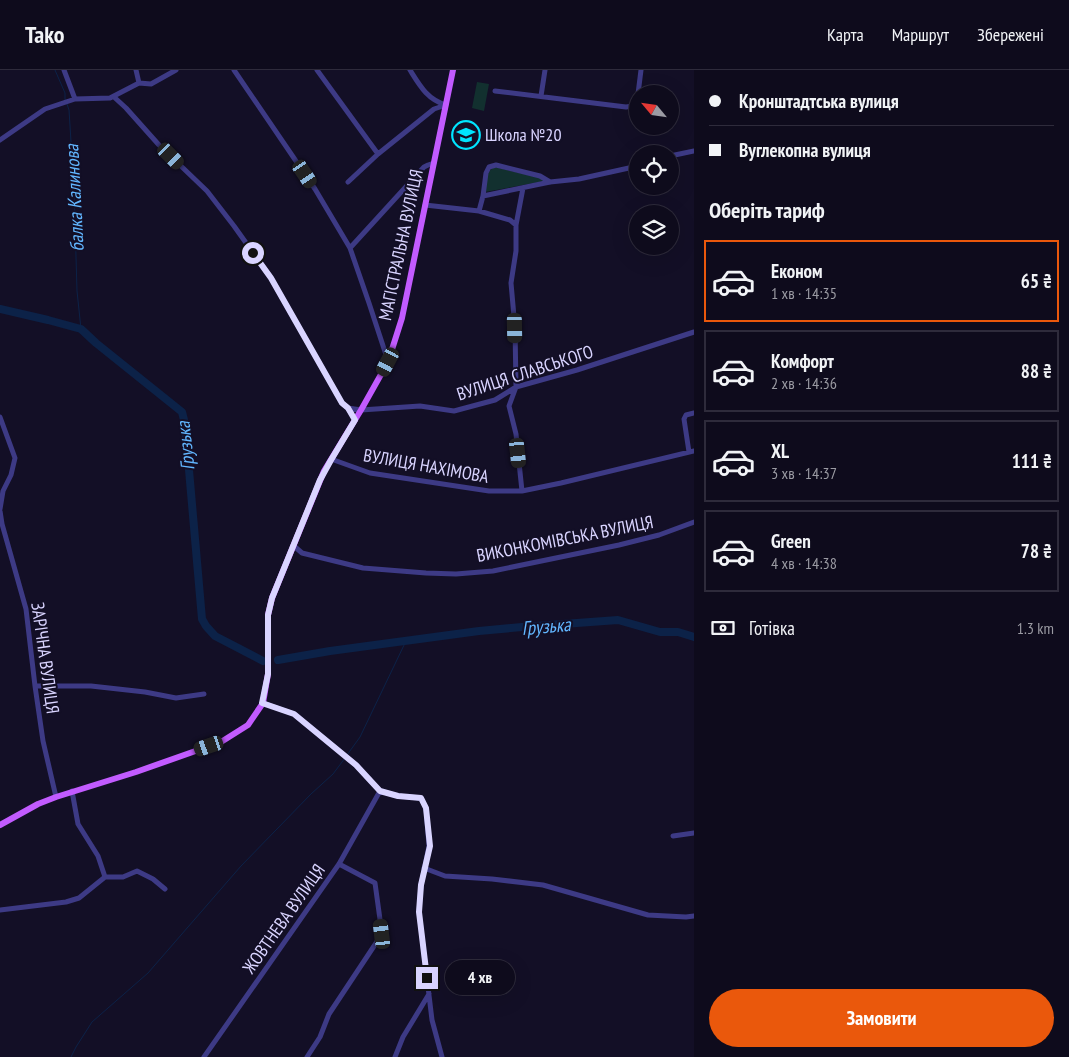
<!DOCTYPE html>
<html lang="uk">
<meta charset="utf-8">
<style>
body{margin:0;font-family:"PT Sans Narrow",sans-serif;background:#1c1929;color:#f1f3f6;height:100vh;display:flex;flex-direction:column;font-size:19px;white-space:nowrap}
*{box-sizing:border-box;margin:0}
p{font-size:16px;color:#9b9ba3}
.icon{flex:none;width:28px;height:28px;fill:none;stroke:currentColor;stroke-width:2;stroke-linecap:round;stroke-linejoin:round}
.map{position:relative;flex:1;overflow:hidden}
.drawer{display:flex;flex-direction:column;background:#0e0b1c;width:375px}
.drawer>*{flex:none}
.guide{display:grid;align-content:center;height:110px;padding:0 15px;background:#0e0b1c}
.needle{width:32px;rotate:299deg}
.buttons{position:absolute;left:629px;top:15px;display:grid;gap:10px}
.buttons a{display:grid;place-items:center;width:50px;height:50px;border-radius:50%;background:#0e0b1c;box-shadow:0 5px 20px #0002,0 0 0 1px #2e2b3b;font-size:25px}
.end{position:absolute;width:22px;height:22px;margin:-11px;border:6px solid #d9d4ff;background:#111;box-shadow:0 0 0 2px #111}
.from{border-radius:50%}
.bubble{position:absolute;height:35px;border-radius:18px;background:#0e0b1c;box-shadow:0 5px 20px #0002,0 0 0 1px #2e2b3b;font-size:16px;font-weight:700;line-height:35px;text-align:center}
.car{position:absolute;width:15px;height:30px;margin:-15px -8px;border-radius:6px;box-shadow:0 0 4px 1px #0007;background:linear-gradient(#222 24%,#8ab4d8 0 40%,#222 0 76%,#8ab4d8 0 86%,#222 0)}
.guide b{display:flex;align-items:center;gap:18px;height:48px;font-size:19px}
.guide b+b{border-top:1px solid #2e2b3b}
.guide i{width:12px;height:12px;background:#f1f3f6}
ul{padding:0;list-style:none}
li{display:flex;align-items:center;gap:15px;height:82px;margin:0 10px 8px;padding:0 5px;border:2px solid #2e2b3b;border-radius:0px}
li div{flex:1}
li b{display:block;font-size:19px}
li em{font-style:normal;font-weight:700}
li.on{border-color:#ea580c}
li>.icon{width:45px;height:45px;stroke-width:1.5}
h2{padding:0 15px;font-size:22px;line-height:60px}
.pay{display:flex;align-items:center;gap:12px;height:55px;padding:0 15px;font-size:19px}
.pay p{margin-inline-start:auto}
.primary-button{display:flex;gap:10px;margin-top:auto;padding:10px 15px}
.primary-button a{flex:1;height:58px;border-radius:30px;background:#ea580c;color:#fff;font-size:20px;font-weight:700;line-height:58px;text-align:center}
header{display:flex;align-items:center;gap:30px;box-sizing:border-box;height:70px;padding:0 25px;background:#0e0b1c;border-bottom:1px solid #2e2b3b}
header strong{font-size:24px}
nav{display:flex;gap:28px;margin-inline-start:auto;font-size:18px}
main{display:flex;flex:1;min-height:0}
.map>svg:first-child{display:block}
.green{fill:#12302f}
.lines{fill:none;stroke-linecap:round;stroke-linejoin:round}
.stream{stroke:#0c2248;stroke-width:1}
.river{stroke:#0c2248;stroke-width:8}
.minor{stroke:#3d3a85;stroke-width:5}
.major{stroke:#c25bff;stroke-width:6}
.route{stroke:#d9d4ff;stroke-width:6}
.labels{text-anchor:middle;stroke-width:4;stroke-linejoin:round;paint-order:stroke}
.poi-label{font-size:18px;fill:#d9d4ff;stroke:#130f26;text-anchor:start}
.street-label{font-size:18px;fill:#d9d4ff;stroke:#130f26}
.water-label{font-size:19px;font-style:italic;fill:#62b6ff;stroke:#130f26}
</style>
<header>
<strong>Tako</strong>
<nav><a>Карта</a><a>Маршрут</a><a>Збережені</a></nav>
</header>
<main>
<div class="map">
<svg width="694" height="987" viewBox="0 0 694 987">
<rect width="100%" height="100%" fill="#130f26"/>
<path class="green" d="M477 12 489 14 484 41 472 38Z
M495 97 540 108 545 111 485 122C486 113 485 101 495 97Z"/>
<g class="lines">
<path class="stream" d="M55 0 65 23V30
M67 34 69 40 74 119 77 221 81 259
M347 685 360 667 406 571
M71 987 76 977 92 952 148 903 241 796 311 724 333 704 345 688"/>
<path class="river" d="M0 239 48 250 81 259 96 273 182 342 185 354 202 549 206 556 215 566 263 591
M278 590 330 581 479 561 522 557 618 550 660 562H678L694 567"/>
<path class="minor" d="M64 0 75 29
M136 0 139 13
M234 0 315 119 350 178 369 233 388 291
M317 0 378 84
M410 0C420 16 427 29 446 35
M495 21 626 37 633 36 636 30 638 24
M638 24 641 0
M541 26 545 0
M114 27 126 38 159 75 207 121 234 156 271 208 342 333 348 338 355 350
M0 70 45 39 75 29 110 28 139 13 151 14 176 0
M670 86 694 81
M348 112 378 84 434 39 446 35
M483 126 486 103 489 97 496 95 540 106 550 112
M425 135 479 141 510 150 516 155V181L511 213 515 258 516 317 509 336 516 364 522 421
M479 141 483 126 550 112 579 109 638 96
M516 155 523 118
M350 178 424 97 428 95 434 93
M348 338 361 340 420 336 454 341 495 330 516 317 577 300 694 262
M0 347 15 388 11 405 3 421 0 439
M689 382 684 349 686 345 694 343
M331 389 370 403 489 421H522L561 413 694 381
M0 441 2 454 26 539 35 616 43 671 56 727
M294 476 302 483 363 498 426 503 456 504 493 501 619 475 659 465 694 452
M35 616H91L145 622 176 628 204 624
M263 633 294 644 356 695 380 721 398 726 421 728 426 738 429 776 421 815 419 842 432 950 442 987
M72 721 78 754 98 786 105 807
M673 766 694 763
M424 798 445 806 492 809 543 815 648 845 686 847 694 846
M0 840 66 832 79 828 105 807H123L137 801 153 809 165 819
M204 987 339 794 380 721
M307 987 320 967 329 944 382 864 375 813 339 794
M395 987 403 967 429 924"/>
<path class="major" d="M0 755 38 734 56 727 136 702 221 672 248 655 263 633 268 604V545L272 528 324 401 361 340 388 292 402 248 453 0"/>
</g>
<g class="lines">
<path class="route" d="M253 183 271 208 342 333 348 338 355 350 331 390 320 410 272 528 268 545V604L262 633 294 644 356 695 380 721 398 726 421 728 426 738 430 776 421 815 419 842 427 908"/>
</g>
<defs>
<symbol id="school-ring" viewBox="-11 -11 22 22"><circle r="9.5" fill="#130f26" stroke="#00e5ff" stroke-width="1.5"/><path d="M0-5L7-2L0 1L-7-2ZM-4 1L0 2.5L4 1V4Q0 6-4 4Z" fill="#00e5ff"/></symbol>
</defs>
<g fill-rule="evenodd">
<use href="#school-ring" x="450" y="49" width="32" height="32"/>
</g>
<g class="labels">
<g class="poi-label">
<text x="485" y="71">Школа №20</text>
</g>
<g class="street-label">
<text transform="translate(401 175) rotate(-78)" y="6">МАГІСТРАЛЬНА ВУЛИЦЯ</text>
<text transform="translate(525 303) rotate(-18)" y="6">ВУЛИЦЯ СЛАВСЬКОГО</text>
<text transform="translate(426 396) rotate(10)" y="6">ВУЛИЦЯ НАХІМОВА</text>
<text transform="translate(565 469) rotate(-11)" y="6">ВИКОНКОМІВСЬКА ВУЛИЦЯ</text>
<text transform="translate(45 588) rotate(82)" y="6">ЗАРІЧНА ВУЛИЦЯ</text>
<text transform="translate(284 849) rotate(-55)" y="6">ЖОВТНЕВА ВУЛИЦЯ</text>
</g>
<g class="water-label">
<text transform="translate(74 128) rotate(-93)" y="7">балка Калинова</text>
<text transform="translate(185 376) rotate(-96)" y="7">Грузька</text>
<text transform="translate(546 556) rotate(-5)" y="7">Грузька</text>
</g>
</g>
</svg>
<div class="buttons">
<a><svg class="needle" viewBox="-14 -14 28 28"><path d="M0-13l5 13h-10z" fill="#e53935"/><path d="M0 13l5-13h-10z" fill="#9b9ba3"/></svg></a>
<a><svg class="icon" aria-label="locate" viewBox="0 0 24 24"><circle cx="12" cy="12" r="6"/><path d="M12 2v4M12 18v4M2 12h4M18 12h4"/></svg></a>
<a><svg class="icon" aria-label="layers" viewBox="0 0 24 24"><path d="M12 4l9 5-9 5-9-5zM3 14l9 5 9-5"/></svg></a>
</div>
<i class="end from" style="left:253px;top:183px"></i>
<i class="end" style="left:427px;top:908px"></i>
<div class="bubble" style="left:445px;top:890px;width:70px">4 хв</div>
<i class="car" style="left:171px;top:86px;rotate:135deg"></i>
<i class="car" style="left:305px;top:104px;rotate:146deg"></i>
<i class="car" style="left:515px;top:258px;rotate:179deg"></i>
<i class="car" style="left:388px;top:292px;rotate:208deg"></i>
<i class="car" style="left:518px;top:383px;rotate:174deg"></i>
<i class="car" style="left:209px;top:676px;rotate:251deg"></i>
<i class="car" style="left:382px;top:864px;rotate:353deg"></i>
</div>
<section class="drawer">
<div class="guide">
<b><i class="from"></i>Кронштадтська вулиця</b>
<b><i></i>Вуглекопна вулиця</b>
</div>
<h2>Оберіть тариф</h2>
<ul>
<li class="on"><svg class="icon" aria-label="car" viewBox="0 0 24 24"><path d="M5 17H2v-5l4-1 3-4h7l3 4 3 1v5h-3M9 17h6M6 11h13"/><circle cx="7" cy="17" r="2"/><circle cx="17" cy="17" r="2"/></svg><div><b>Економ</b><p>1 хв · 14:35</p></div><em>65 ₴</em></li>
<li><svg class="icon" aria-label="car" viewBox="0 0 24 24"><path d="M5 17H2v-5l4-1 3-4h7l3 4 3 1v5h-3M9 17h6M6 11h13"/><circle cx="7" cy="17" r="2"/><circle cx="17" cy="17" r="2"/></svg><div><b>Комфорт</b><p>2 хв · 14:36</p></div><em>88 ₴</em></li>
<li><svg class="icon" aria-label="car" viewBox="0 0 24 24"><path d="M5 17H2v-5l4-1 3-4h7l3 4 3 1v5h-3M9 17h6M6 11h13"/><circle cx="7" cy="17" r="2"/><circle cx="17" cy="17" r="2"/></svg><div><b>XL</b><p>3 хв · 14:37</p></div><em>111 ₴</em></li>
<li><svg class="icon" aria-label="car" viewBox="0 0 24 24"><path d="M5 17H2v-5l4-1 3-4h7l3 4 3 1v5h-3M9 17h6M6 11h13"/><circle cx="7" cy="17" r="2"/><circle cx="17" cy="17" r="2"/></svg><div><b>Green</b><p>4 хв · 14:38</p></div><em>78 ₴</em></li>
</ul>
<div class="pay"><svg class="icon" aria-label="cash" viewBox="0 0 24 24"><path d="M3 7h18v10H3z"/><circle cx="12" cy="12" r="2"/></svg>Готівка<p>1.3 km</p></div>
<div class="primary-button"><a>Замовити</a></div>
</section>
</main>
